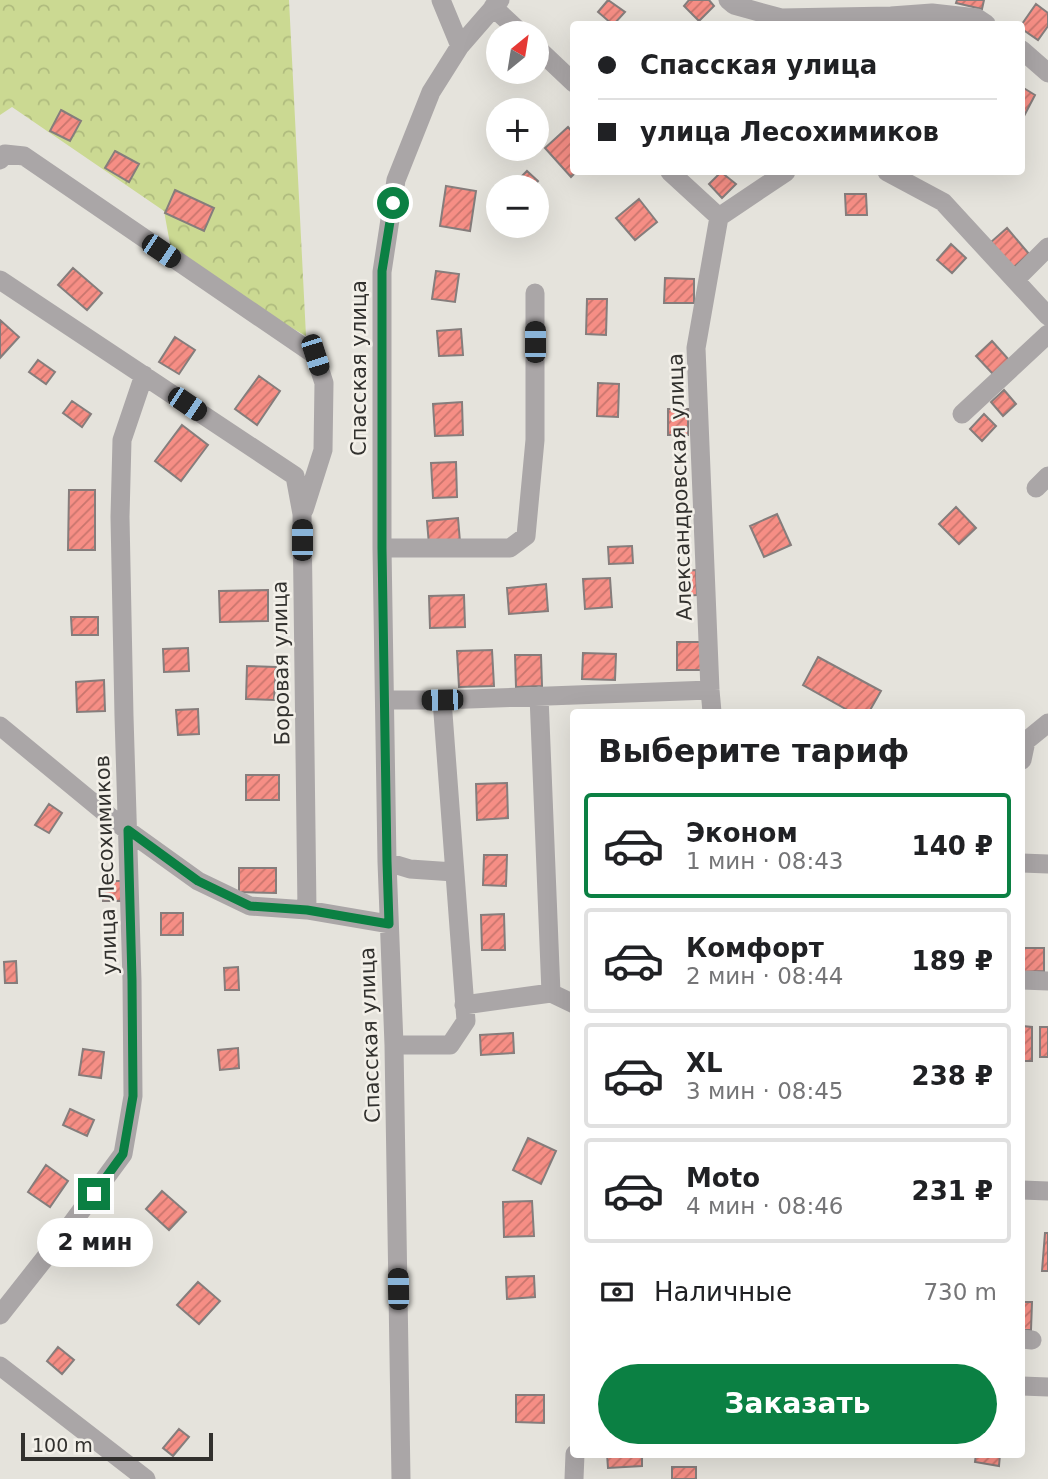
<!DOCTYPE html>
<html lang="ru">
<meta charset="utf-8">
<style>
body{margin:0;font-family:"DejaVu Sans",sans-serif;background:#f2f2f2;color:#202124;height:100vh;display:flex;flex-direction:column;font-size:26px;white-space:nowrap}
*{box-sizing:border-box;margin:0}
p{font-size:23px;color:#757577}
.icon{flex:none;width:38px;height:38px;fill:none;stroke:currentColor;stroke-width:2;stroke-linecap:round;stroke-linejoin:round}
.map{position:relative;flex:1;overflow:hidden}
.side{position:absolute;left:570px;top:709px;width:455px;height:749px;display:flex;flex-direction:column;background:#fff;border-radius:7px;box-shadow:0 7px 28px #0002}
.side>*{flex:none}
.top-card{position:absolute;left:570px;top:21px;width:455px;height:154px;border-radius:7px;box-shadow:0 7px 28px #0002;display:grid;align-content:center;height:154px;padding:0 28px;background:#fff}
.needle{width:46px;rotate:30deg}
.buttons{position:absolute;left:486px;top:21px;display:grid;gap:14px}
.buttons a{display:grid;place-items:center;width:63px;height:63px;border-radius:50%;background:#fff;box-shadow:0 7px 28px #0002;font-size:35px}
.scale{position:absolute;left:21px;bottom:18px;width:192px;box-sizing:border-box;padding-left:7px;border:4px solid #32312e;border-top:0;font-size:19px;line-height:24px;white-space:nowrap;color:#32312e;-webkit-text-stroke:5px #f3f0e9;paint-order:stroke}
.end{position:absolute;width:32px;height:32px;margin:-16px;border:9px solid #0b8043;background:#fff;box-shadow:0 0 0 4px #fff}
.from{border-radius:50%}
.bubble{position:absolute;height:49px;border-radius:24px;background:#fff;box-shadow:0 7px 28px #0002;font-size:23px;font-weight:700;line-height:49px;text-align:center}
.car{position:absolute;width:21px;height:42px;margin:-21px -10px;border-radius:9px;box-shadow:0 0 5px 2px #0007;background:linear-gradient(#222 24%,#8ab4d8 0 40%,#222 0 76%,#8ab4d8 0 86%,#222 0)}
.top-card b{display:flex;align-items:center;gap:24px;height:66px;font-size:26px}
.top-card b+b{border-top:2px solid #e0e0e0}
.top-card i{width:18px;height:18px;background:#202124}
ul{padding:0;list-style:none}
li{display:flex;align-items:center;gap:21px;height:105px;margin:0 14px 10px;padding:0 14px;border:4px solid #e0e0e0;border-radius:7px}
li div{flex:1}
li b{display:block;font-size:26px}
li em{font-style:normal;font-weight:700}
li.active{border-color:#0b8043}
li>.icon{width:63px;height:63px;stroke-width:1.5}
h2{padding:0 28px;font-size:32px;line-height:84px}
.pay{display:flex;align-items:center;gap:18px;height:77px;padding:0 28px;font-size:26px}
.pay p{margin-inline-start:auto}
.action{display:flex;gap:14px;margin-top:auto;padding:14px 28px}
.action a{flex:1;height:80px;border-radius:42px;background:#0b8043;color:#fff;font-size:28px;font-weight:700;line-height:80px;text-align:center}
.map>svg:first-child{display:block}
.forest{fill:url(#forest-crowns)}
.building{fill:url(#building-hatch);stroke:#857d7c;stroke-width:2}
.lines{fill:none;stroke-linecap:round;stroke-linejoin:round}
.minor{stroke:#aaa6a7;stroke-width:19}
.route{stroke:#0b8043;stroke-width:9}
.labels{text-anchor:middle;stroke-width:5;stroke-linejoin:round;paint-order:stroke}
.street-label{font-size:21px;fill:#32312e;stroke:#f3f0e9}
</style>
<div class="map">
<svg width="1048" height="1479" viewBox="0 0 1048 1479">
<defs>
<pattern id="forest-crowns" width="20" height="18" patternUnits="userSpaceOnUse" patternTransform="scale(1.75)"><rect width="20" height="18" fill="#cbd992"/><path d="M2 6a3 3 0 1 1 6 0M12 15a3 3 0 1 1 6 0" fill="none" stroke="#afbb7e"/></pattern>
<pattern id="building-hatch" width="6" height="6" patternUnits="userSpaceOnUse" patternTransform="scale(1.75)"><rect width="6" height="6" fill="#f68e85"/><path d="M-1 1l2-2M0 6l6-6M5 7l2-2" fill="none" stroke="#c8756d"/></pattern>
</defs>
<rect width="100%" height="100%" fill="#e5e3dc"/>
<path class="forest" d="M0 0H289L306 336 173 260 164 211 12 107 0 115Z"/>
<path class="building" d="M608 0 625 12 614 24H612L598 12Z
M689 0H709L714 6 699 21 684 6Z
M957 0H984L982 9 956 3Z
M1036 4 1048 13V26L1038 40 1022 29V24Z
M1022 87 1035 95 1024 116 1022 114Z
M61 110 81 121 70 141 50 131Z
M568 127 574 134V172H576L571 177 545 148Z
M115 151 139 164 129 182 105 168Z
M527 171 538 181 533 187H520L515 183Z
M721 172 736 184 722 198 709 184Z
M446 186 476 191 470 231 440 226Z
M175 190 214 208 204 231 165 213Z
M845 194H866L867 215H846Z
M639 199 657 222 635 240 616 218Z
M1007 228 1029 254 1013 268 991 242Z
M951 244 966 258 952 273 937 260Z
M73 268 102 293 87 310 58 285Z
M436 271 459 274 455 302 432 299Z
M665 278 694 279V303H664Z
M587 299H607L606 335 586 334Z
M0 320 19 337 0 358Z
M461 329 463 355 439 356 437 331Z
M175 337 195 350 179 374 159 362Z
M992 341 1009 360 993 374 976 356Z
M38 360 55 372 46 384 29 372Z
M259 376 280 391 257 425 235 409Z
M598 383 619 384 618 417 597 416Z
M1004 390 1016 404 1003 416 991 402Z
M72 401 91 414 82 427 63 413Z
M462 402 463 435 435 436 433 404Z
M668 409H688V435H668Z
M984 414 996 426 982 441 970 429Z
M182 425 208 445 181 481 155 461Z
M456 462 457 497 433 498 431 463Z
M69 490H95V550H68Z
M956 507 976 528 959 544 939 524Z
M777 514 791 545 764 557 750 526Z
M458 518 460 542 429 545 427 521Z
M632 546 633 563 609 564 608 547Z
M696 570 697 595 682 596V571Z
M610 578 612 607 585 609 583 579Z
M546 584 548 611 509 614 507 588Z
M268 590V621L220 622 219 591Z
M464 595 465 627 430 628 429 596Z
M71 617H98V635H72Z
M677 642H703V670H677Z
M188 648 189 671 164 672 163 649Z
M492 650 494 686 459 687 457 651Z
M583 653 616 654 615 680 582 679Z
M515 655H541L542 686 516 687Z
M818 657 881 691 869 712H851L803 685Z
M247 666 276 667 274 700 246 699Z
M104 680 105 711 77 712 76 682Z
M198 709 199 734 178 735 176 710Z
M246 775H279V800H246Z
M507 783 508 818 477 820 476 784Z
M49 804 62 813 49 833 35 825Z
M484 855H507L506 886 483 885Z
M239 868H276V893L239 892Z
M103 881H122V901H103Z
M161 913H183V935H161Z
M504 914 505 950H482L481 915Z
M1022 948H1044V971L1022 972Z
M16 961 17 983H5L4 962Z
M238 967 239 990H225L224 968Z
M1022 1026 1032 1027V1061H1022Z
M1040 1027H1048V1057H1040Z
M513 1033 514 1053 481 1055 480 1035Z
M238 1048 239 1068 220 1070 218 1050Z
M83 1049 104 1052 101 1078 79 1075Z
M70 1109 94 1120 87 1136 63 1125Z
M528 1138 556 1151 541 1184 513 1170Z
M46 1165 68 1181 50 1207 28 1192Z
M162 1191 186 1212 169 1230 146 1209Z
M532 1201 534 1236 504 1237 503 1202Z
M1045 1233H1048V1271H1042Z
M534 1276 535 1297 507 1299 506 1277Z
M198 1282 220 1301 199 1324 177 1305Z
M1022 1302H1032L1031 1330H1022Z
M58 1347 74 1360 62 1374 47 1361Z
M516 1395H544V1423L516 1422Z
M179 1429 189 1437 173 1456 163 1448Z
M607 1454H642V1466L608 1468Z
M976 1454H1000L999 1466 975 1462Z
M672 1467H696V1479H672Z"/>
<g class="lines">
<path class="minor" d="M441 0 460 46
M728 0 734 5 781 18 891 16 932 13 977 18 986 24
M493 7 521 33
M537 48 574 83
M1022 50 1048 73
M0 160 5 154 24 156 315 355 324 383 323 450 304 510
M670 172 719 217
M887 172 943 202 1048 316
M0 280 295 476 302 514 307 910
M1015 280 1048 247
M962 414 1048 334
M1036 488 1048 476
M382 548H510L526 536 535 440V293
M539 696 551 993
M385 700H442L710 690
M712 712 710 690 696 348 719 217 786 172
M0 726 120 825 198 881 250 906 307 910 389 924
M1022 760 1026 741 1048 723
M387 862 410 869 454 872
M1022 863 1048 864
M1022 980 1048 981
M464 1005 551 993 574 1004
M394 1045H450L466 1021 442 700
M1022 1190 1048 1191
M0 1315 64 1234 123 1154 133 1096 132 980 124 716 120 517 122 440 144 375
M1022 1339 1032 1340
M0 1366 146 1479
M1022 1386 1048 1387
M401 1479 394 1045 387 862 382 548V272L396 180 431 92 460 46 500 0
M574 1479 575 1454"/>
</g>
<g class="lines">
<path class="route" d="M94 1194 123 1154 133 1096 132 980 128 830 198 881 250 906 307 910 389 924 387 862 382 548V271L393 203"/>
</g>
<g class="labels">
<g class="street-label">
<text transform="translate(359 368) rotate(-90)" y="7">Спасская улица</text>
<text transform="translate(680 487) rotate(-92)" y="7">Александровская улица</text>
<text transform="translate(281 663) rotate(-91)" y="7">Боровая улица</text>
<text transform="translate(106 865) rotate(-92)" y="7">улица Лесохимиков</text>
<text transform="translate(370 1035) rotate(-92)" y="7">Спасская улица</text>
</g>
</g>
</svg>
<div class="buttons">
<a><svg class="needle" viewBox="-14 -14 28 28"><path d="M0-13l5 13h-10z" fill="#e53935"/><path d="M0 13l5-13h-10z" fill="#757577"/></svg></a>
<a>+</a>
<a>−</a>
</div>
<div class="scale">100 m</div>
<i class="end from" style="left:393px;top:203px"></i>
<i class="end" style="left:94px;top:1194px"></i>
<div class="bubble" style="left:37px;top:1218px;width:116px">2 мин</div>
<i class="car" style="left:161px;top:251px;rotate:124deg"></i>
<i class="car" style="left:535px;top:342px;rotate:0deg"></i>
<i class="car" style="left:315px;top:355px;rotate:162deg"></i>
<i class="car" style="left:187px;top:404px;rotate:124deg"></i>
<i class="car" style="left:302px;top:540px;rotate:0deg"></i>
<i class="car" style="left:442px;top:700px;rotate:269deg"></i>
<i class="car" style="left:398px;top:1289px;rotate:359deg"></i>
<div class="top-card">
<b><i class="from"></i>Спасская улица</b>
<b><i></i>улица Лесохимиков</b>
</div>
<section class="side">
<h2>Выберите тариф</h2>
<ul>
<li class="active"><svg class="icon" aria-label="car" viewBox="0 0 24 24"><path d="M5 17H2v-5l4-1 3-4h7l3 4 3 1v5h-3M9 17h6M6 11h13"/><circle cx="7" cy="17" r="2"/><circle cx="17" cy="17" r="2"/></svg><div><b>Эконом</b><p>1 мин · 08:43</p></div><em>140 ₽</em></li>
<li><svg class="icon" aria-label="car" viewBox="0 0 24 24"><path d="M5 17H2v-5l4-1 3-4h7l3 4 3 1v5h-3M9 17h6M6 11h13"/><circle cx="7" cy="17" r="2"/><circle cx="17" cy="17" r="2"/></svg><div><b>Комфорт</b><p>2 мин · 08:44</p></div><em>189 ₽</em></li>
<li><svg class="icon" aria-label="car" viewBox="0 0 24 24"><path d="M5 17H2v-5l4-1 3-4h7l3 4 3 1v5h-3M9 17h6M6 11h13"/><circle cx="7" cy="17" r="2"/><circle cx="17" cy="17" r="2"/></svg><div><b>XL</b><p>3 мин · 08:45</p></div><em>238 ₽</em></li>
<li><svg class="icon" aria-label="car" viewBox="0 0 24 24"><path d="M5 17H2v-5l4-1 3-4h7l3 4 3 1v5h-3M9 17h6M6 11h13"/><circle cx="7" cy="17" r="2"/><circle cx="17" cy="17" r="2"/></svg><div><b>Moto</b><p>4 мин · 08:46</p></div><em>231 ₽</em></li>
</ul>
<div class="pay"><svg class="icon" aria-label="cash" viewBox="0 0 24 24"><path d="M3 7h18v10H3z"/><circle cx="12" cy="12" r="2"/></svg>Наличные<p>730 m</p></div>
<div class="action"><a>Заказать</a></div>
</section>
</div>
